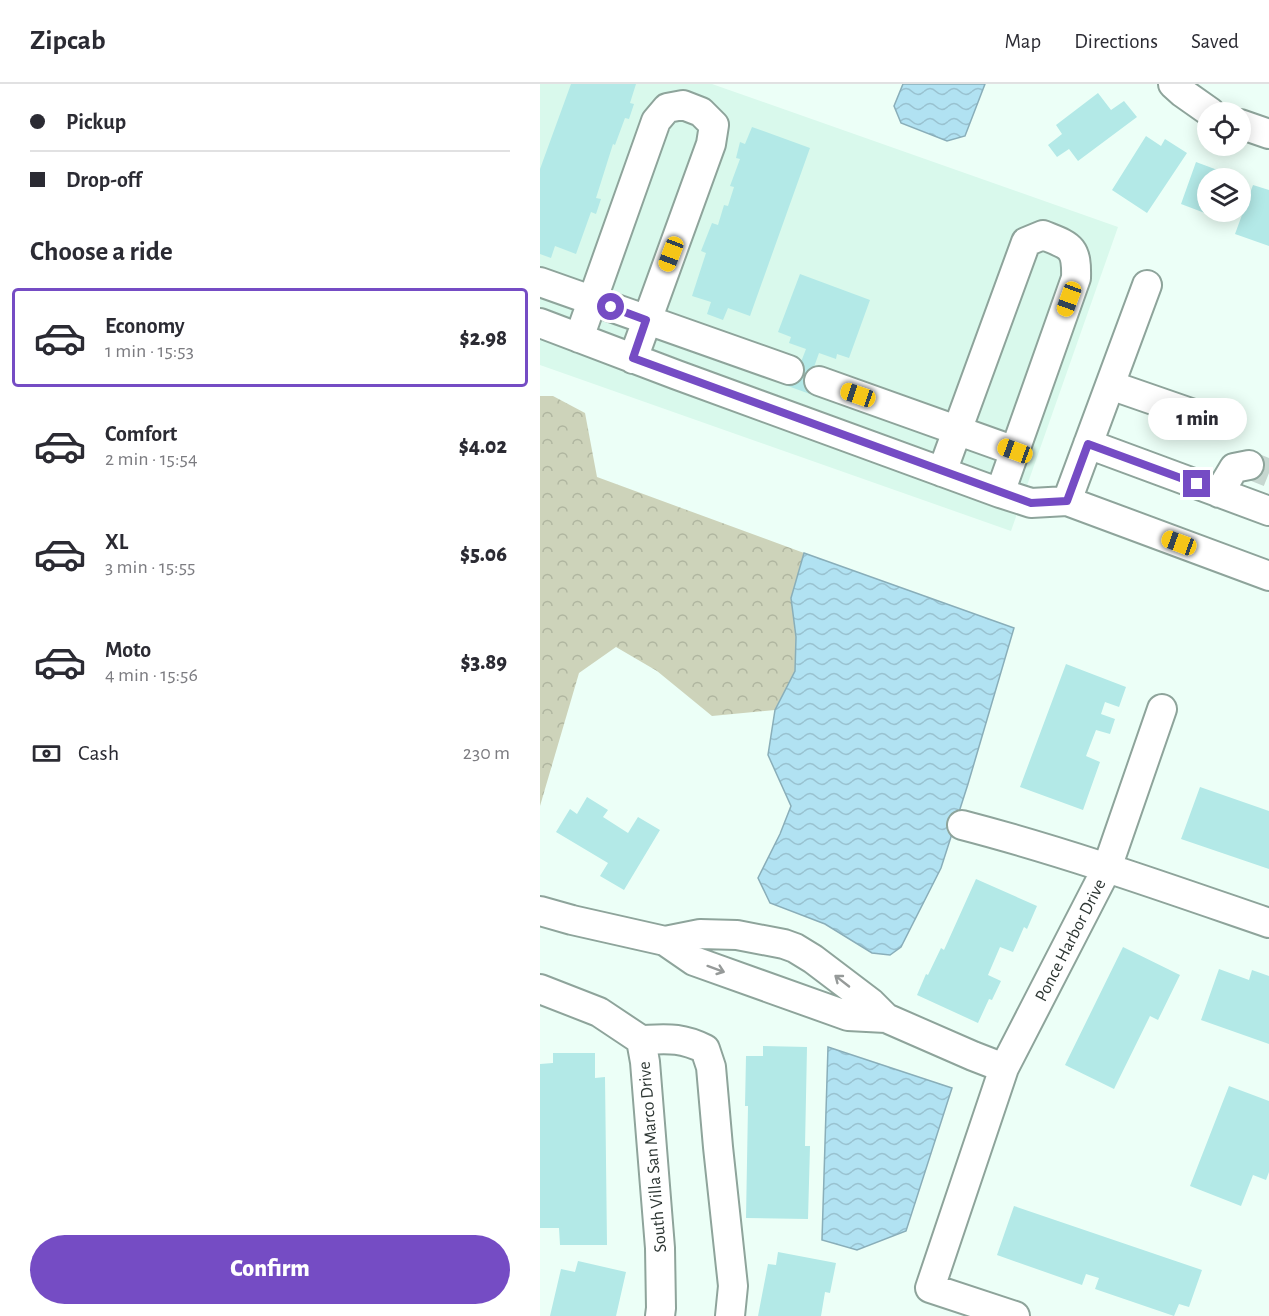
<!DOCTYPE html>
<meta charset="utf-8">
<style>
body{margin:0;font-family:"Alegreya Sans",sans-serif;background:#f2f2f3;color:#2b2b33;height:100vh;display:flex;flex-direction:column;font-size:22px;white-space:nowrap}
*{box-sizing:border-box;margin:0}
p{font-size:20px;color:#7c7c81}
.icon{flex:none;width:33px;height:33px;fill:none;stroke:currentColor;stroke-width:2;stroke-linecap:round;stroke-linejoin:round}
.map{position:relative;flex:1;overflow:hidden}
.sheet{display:flex;flex-direction:column;background:#fff;width:540px}
.sheet>*{flex:none}
.banner{display:grid;align-content:center;height:132px;padding:0 30px;background:#fff}
.buttons{position:absolute;left:657px;top:18px;display:grid;gap:12px}
.buttons a{display:grid;place-items:center;width:54px;height:54px;border-radius:50%;background:#fff;box-shadow:0 3px 15px #0003;font-size:30px}
.end{position:absolute;width:27px;height:27px;margin:-14px;border:8px solid #754cc4;background:#fff;box-shadow:0 0 0 3px #fff}
.from{border-radius:50%}
.bubble{position:absolute;height:42px;border-radius:21px;background:#fff;box-shadow:0 3px 15px #0003;font-size:20px;font-weight:800;line-height:42px;text-align:center}
.car{position:absolute;width:18px;height:36px;margin:-18px -9px;border-radius:8px;box-shadow:0 0 4px 2px #0007;background:linear-gradient(#f5c518 24%,#345 0 40%,#f5c518 0 76%,#345 0 86%,#f5c518 0)}
.banner b{display:flex;align-items:center;gap:21px;height:57px;font-size:22px}
.banner b+b{border-top:2px solid #e1e1e2}
.banner i{width:15px;height:15px;background:#2b2b33}
ul{padding:0;list-style:none}
li{display:flex;align-items:center;gap:18px;height:99px;margin:0 12px 9px;padding:0 18px;border:3px solid transparent;border-radius:6px}
li div{flex:1}
li b{display:block;font-size:22px}
li em{font-style:normal;font-weight:800}
li.active{border-color:#754cc4}
li>.icon{width:54px;height:54px;stroke-width:1.5}
h2{padding:0 30px;font-size:27px;line-height:72px}
.pay{display:flex;align-items:center;gap:15px;height:66px;padding:0 30px;font-size:22px}
.pay p{margin-inline-start:auto}
.primary-button{display:flex;gap:12px;margin-top:auto;padding:12px 30px}
.primary-button a{flex:1;height:69px;border-radius:36px;background:#754cc4;color:#fff;font-size:24px;font-weight:800;line-height:69px;text-align:center}
header{display:flex;align-items:center;gap:36px;box-sizing:border-box;height:84px;padding:0 30px;background:#fff;border-bottom:2px solid #e1e1e2}
header strong{font-size:28px}
nav{display:flex;gap:33px;margin-inline-start:auto;font-size:21px}
main{display:flex;flex:1;min-height:0}
.map>svg:first-child{display:block}
.built{fill:#d9f9ec}
.forest{fill:url(#forest-crowns)}
.water{fill:url(#water-waves);stroke:#89aeb9;stroke-width:1.5}
.building{fill:#b3e9e7}
.lines{fill:none;stroke-linecap:round;stroke-linejoin:round}
.minor-tunnel{stroke:#c6d7d0;stroke-width:28;stroke-dasharray:28 14;stroke-linecap:butt}
.minor-casing{stroke:#8ea49b;stroke-width:32}
.minor{stroke:#fff;stroke-width:28}
.oneway{stroke:#969a99}
.route{stroke:#754cc4;stroke-width:8}
.labels{text-anchor:middle;stroke-width:4.5;stroke-linejoin:round;paint-order:stroke}
.street-label{font-size:18px;fill:#2d3633;stroke:#fff}
</style>
<header>
<strong>Zipcab</strong>
<nav><a>Map</a><a>Directions</a><a>Saved</a></nav>
</header>
<main>
<section class="sheet">
<div class="banner">
<b><i class="from"></i>Pickup</b>
<b><i></i>Drop-off</b>
</div>
<h2>Choose a ride</h2>
<ul>
<li class="active"><svg class="icon" aria-label="car" viewBox="0 0 24 24"><path d="M5 17H2v-5l4-1 3-4h7l3 4 3 1v5h-3M9 17h6M6 11h13"/><circle cx="7" cy="17" r="2"/><circle cx="17" cy="17" r="2"/></svg><div><b>Economy</b><p>1 min · 15:53</p></div><em>$2.98</em></li>
<li><svg class="icon" aria-label="car" viewBox="0 0 24 24"><path d="M5 17H2v-5l4-1 3-4h7l3 4 3 1v5h-3M9 17h6M6 11h13"/><circle cx="7" cy="17" r="2"/><circle cx="17" cy="17" r="2"/></svg><div><b>Comfort</b><p>2 min · 15:54</p></div><em>$4.02</em></li>
<li><svg class="icon" aria-label="car" viewBox="0 0 24 24"><path d="M5 17H2v-5l4-1 3-4h7l3 4 3 1v5h-3M9 17h6M6 11h13"/><circle cx="7" cy="17" r="2"/><circle cx="17" cy="17" r="2"/></svg><div><b>XL</b><p>3 min · 15:55</p></div><em>$5.06</em></li>
<li><svg class="icon" aria-label="car" viewBox="0 0 24 24"><path d="M5 17H2v-5l4-1 3-4h7l3 4 3 1v5h-3M9 17h6M6 11h13"/><circle cx="7" cy="17" r="2"/><circle cx="17" cy="17" r="2"/></svg><div><b>Moto</b><p>4 min · 15:56</p></div><em>$3.89</em></li>
</ul>
<div class="pay"><svg class="icon" aria-label="cash" viewBox="0 0 24 24"><path d="M3 7h18v10H3z"/><circle cx="12" cy="12" r="2"/></svg>Cash<p>230 m</p></div>
<div class="primary-button"><a>Confirm</a></div>
</section>
<div class="map">
<svg width="729" height="1232" viewBox="0 0 729 1232">
<defs>
<pattern id="forest-crowns" width="20" height="18" patternUnits="userSpaceOnUse" patternTransform="scale(1.5)"><rect width="20" height="18" fill="#cdd3ba"/><path d="M2 6a3 3 0 1 1 6 0M12 15a3 3 0 1 1 6 0" fill="none" stroke="#b0b6a0"/></pattern>
<pattern id="water-waves" width="16" height="10" patternUnits="userSpaceOnUse" patternTransform="scale(1.5)"><rect width="16" height="10" fill="#b1e2f2"/><path d="M0 5q4-4 8 0t8 0" fill="none" stroke="#99c2d0"/></pattern>
</defs>
<rect width="100%" height="100%" fill="#ecfff7"/>
<path class="built" d="M0 0H172L578 143 471 447 0 281Z"/>
<path class="forest" d="M0 312H13L45 329 57 393 264 469 251 514 256 553 255 587 235 626 172 632 117 587 76 563 39 589 0 722Z"/>
<path class="water" d="M363 0H445L425 52 407 57 361 39 354 22Z
M264 469 474 544 428 700 401 784 361 863 350 871 332 869 285 840 230 819 218 794 240 750 251 722 228 671 235 626 255 587 256 553 251 514Z
M288 963 412 1004 366 1147 317 1166 282 1156Z"/>
<path class="building" d="M31 0H96L90 19 94 20 89 35 85 34 75 61 73 60 56 114 61 115 56 130 51 128 36 170 15 162 11 174 0 170V85Z
M558 9 571 26 584 17 597 33 538 77 529 65 517 73 508 61 522 50 516 41Z
M212 43 270 64 210 232 188 224 183 236 167 230 171 218 152 212 166 169 161 167 172 139 178 141 184 121 188 122 194 103 190 102 200 75 196 74 200 58 205 60Z
M606 52 621 62 625 55 647 69 607 129 572 106Z
M656 78 699 94H668V128H689L686 137 641 120Z
M713 101 729 106V162L695 150Z
M260 190 330 216 309 274 297 270 296 275 279 269 274 283 280 285 270 310 245 301 255 276 261 278 266 265 249 259 251 253 238 248Z
M526 580 586 603 579 623 565 618 561 630 575 635 570 650 556 646 546 672 560 678 543 726 480 703Z
M660 703 729 727V785L641 755Z
M47 713 68 726 63 733 88 749 98 733 120 746 84 806 60 792 68 779 16 748 30 725 37 730Z
M436 795 497 822 487 845 484 843 473 868 460 863 448 891 461 897 452 916 449 915 438 939 377 911 386 890 388 891 401 864 404 866Z
M583 863 640 891 618 936 610 932 574 1005 525 981Z
M679 885 709 896 712 886 729 892V960L661 936Z
M223 962 267 963 265 1062H270L268 1135 206 1134 208 1022H205L206 972H223Z
M13 969H55V994L65 993 67 1161H20L19 1144H0V980L13 979Z
M689 1002 729 1017V1088L726 1096 713 1091 701 1122 650 1102Z
M474 1122 662 1186 649 1223 639 1220 634 1232 555 1205 559 1194 546 1190 542 1201 457 1171Z
M238 1168 296 1179 290 1209 285 1208 281 1232H218L228 1180 236 1181Z
M38 1177 86 1188 76 1232H10L21 1185 35 1188Z"/>
<g class="lines">
<path class="minor-tunnel" d="M709 381 729 389"/>
<defs>
<path id="minor" d="M633 0 643 9 670 28
M700 40 729 50
M0 198 249 286
M0 239 137 291 460 409 491 419 527 417 729 492
M39 254 116 37 127 24 143 21 161 28 174 41 171 60 93 275
M279 297 475 367
M570 301 671 336
M548 360 729 427
M402 388 486 158 503 151C530 162 537 162 536 194L460 409
M679 409 694 384 709 381
M527 417 607 201
M422 741C526 768 627 804 729 839
M0 827 32 836 125 857 154 877 308 932 346 934 433 972 464 984
M125 857 160 850 197 851 244 860 255 864 273 875 331 919 346 934
M0 905 59 928 101 956 105 978 120 1164 121 1224 120 1232
M101 956C128 955 140 953 165 965L171 983 178 1063 189 1165 193 1202 190 1232
M475 1232 390 1204 464 984 567 784 622 625"/>
</defs>
<use href="#minor" class="minor-casing"/>
<use href="#minor" class="minor"/>
</g>
<defs><path id="oneway-shaft" d="M-6 0H5M1.5-3L5.5 0L1.5 3" fill="none" stroke-width="1.6" stroke-linecap="round" stroke-linejoin="round" transform="scale(1.5)"/></defs>
<g class="oneway">
<use href="#oneway-shaft" transform="translate(176 885) rotate(20)"/>
<use href="#oneway-shaft" transform="translate(302 897) rotate(-142)"/>
</g>
<g class="lines">
<path class="route" d="M71 223 106 236 93 274 491 419 527 417 548 360 657 400"/>
</g>
<g class="labels">
<g class="street-label">
<text transform="translate(530 856) rotate(-63)" y="6">Ponce Harbor Drive</text>
<text transform="translate(112 1073) rotate(-95)" y="6">South Villa San Marco Drive</text>
</g>
</g>
</svg>
<div class="buttons">
<a><svg class="icon" aria-label="locate" viewBox="0 0 24 24"><circle cx="12" cy="12" r="6"/><path d="M12 2v4M12 18v4M2 12h4M18 12h4"/></svg></a>
<a><svg class="icon" aria-label="layers" viewBox="0 0 24 24"><path d="M12 4l9 5-9 5-9-5zM3 14l9 5 9-5"/></svg></a>
</div>
<i class="end from" style="left:71px;top:223px"></i>
<i class="end" style="left:657px;top:400px"></i>
<div class="bubble" style="left:608px;top:314px;width:99px">1 min</div>
<i class="car" style="left:131px;top:170px;rotate:201deg"></i>
<i class="car" style="left:529px;top:215px;rotate:200deg"></i>
<i class="car" style="left:318px;top:311px;rotate:289deg"></i>
<i class="car" style="left:475px;top:367px;rotate:290deg"></i>
<i class="car" style="left:639px;top:459px;rotate:290deg"></i>
</div>
</main>
